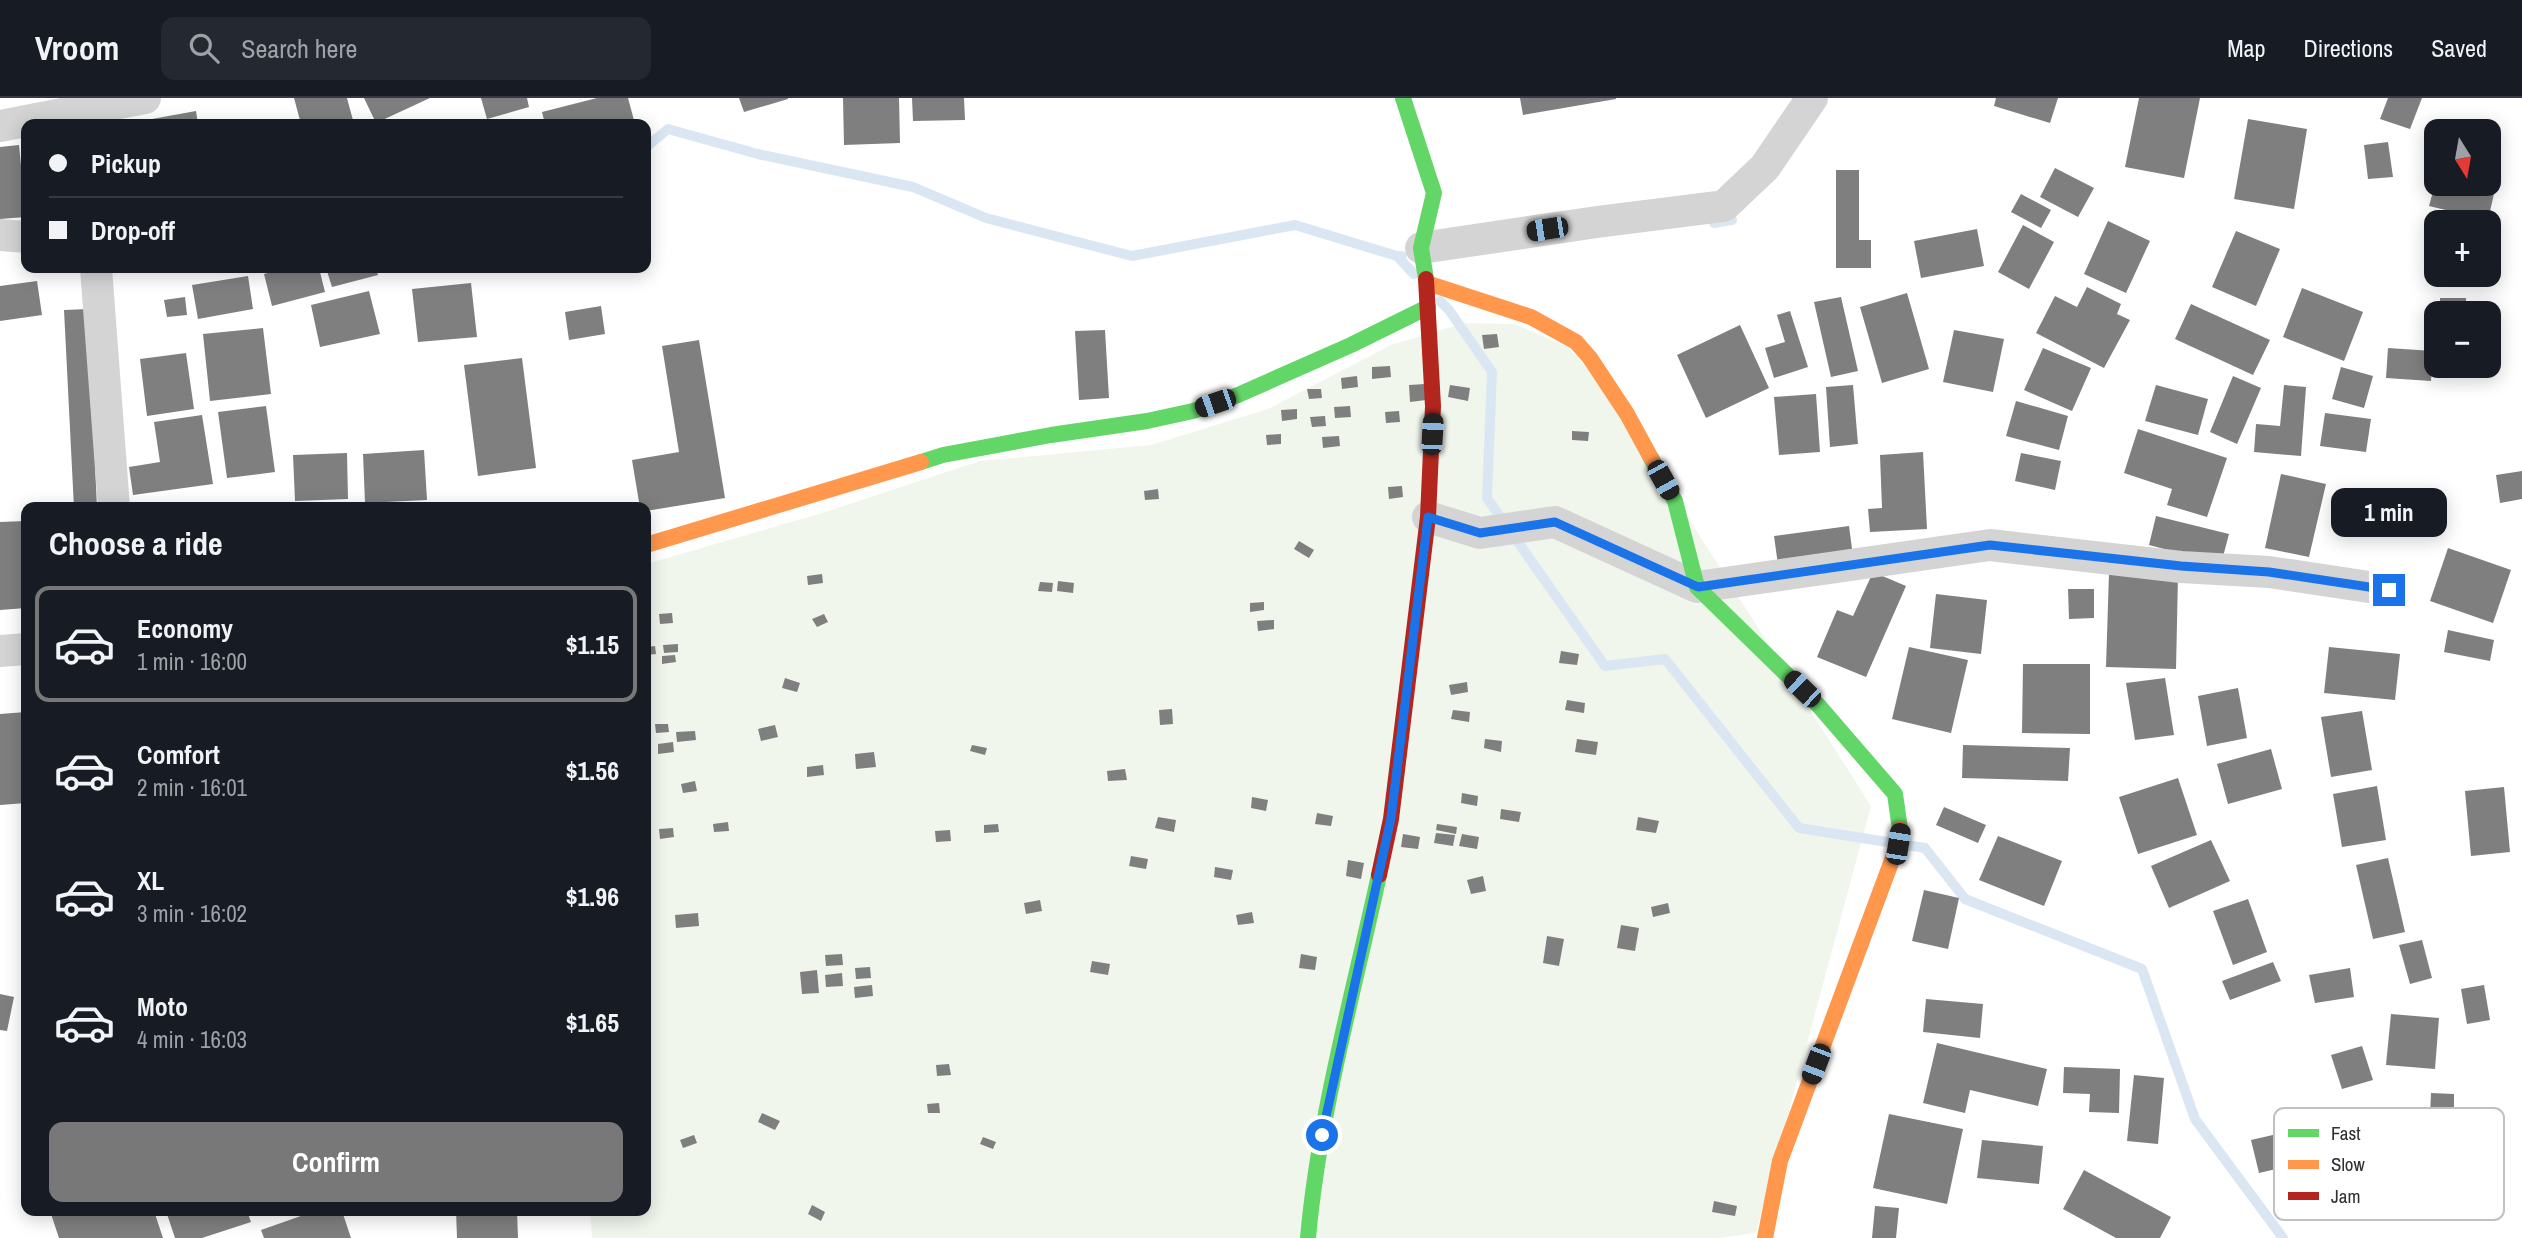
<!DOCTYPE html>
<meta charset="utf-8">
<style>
body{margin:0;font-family:"Archivo Narrow",sans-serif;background:#242831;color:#f1f3f6;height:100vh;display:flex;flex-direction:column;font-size:26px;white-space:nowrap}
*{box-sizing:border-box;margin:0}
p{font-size:23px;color:#9ea1a6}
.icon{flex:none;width:38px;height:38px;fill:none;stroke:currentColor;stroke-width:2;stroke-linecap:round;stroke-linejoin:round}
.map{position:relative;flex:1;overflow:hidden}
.panel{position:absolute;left:21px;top:404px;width:630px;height:714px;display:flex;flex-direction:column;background:#171b24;border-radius:14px;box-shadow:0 4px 18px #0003}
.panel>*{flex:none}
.guide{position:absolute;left:21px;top:21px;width:630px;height:154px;border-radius:14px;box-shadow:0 4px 18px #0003;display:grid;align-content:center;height:154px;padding:0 28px;background:#171b24}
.needle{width:46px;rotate:169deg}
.controls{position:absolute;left:2424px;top:21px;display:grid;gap:14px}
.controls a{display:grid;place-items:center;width:77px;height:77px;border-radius:14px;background:#171b24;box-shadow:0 4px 18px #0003;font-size:35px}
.end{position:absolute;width:32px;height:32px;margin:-16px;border:9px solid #1a73e8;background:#fff;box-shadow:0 0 0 4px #fff}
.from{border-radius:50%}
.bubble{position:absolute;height:49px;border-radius:14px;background:#171b24;box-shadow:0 4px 18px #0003;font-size:23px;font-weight:700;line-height:49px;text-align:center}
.car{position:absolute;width:21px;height:42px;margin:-21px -10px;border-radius:9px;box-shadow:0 0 5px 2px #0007;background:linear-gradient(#222 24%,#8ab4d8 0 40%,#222 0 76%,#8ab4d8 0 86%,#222 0)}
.guide b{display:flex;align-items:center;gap:24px;height:66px;font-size:26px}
.guide b+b{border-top:2px solid #363941}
.guide i{width:18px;height:18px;background:#f1f3f6}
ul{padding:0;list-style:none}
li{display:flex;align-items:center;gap:21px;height:116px;margin:0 14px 10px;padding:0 14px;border:4px solid transparent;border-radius:14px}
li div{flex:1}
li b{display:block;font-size:26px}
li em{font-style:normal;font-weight:700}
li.active{border-color:#787878}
li>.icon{width:63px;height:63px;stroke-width:1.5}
h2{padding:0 28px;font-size:32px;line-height:84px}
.button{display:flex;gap:14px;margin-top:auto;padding:14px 28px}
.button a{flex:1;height:80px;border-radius:14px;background:#787878;color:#fff;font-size:28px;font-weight:700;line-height:80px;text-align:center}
header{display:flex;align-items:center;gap:42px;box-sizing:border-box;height:98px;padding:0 35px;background:#171b24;border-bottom:2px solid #363941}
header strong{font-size:33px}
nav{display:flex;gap:38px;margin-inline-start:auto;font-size:24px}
.search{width:490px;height:63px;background:#242831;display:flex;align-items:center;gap:18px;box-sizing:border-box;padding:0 24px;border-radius:14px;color:#9ea1a6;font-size:26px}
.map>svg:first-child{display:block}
.green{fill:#f1f6ed}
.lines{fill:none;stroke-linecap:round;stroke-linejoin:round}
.stream{stroke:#dae7f3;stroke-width:10}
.building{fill:#7f7f7f}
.street{stroke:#d4d4d4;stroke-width:32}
.fast{stroke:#63d668;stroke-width:16}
.slow{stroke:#ff974d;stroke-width:16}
.jam{stroke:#b3261e;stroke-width:16}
.route{stroke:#1a73e8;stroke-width:9}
.key{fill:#fff;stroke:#c1c1c1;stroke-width:2}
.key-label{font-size:19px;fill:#303030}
</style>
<header>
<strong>Vroom</strong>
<div class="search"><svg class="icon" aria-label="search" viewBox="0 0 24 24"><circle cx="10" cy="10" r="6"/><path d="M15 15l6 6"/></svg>Search here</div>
<nav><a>Map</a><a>Directions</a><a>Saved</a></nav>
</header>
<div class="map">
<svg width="2522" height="1140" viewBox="0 0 2522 1140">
<rect width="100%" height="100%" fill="#fff"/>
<path class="green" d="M1465 225 1515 226 1568 249 1615 304 1871 708 1756 1135 1720 1140H592L590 1113H646V466L819 416 980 363 1151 347 1268 311 1391 247Z"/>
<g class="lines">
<path class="stream" d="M646 49 668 31 758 56 913 89 986 120 1132 158 1295 127 1397 158H1402
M1714 125 1732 122
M1397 158 1414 176
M1440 203 1449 212 1492 274 1487 400 1605 568 1665 561 1799 730 1925 750 1965 801 2142 871 2195 1021 2283 1140"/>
</g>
<path class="building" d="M294 0H347L354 26H301Z
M364 0H430L376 25Z
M481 0H527L529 9 487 21Z
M597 0H628L635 26H545L542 14Z
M739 0H788V1L744 14Z
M843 0H899L900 45 844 47Z
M912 0H964L965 22 913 23Z
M1520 0H1616V1L1523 17Z
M1996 0H2058L2050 25 1994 8Z
M2139 0H2200L2184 80 2125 69Z
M2388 0H2422L2410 31 2380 21Z
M196 13 198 26H130V25Z
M2248 21 2307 31 2294 111 2234 101Z
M2388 44 2393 79 2368 81 2364 47Z
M19 47 26 119 0 121V49Z
M2488 62 2501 65 2488 122 2429 108 2435 86H2488Z
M2055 70 2094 90 2078 119 2040 99Z
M1836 72H1859V142H1871V170H1836Z
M2021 96 2051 112 2041 130 2011 114Z
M2108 123 2150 143 2126 195 2084 176Z
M2023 127 2054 144 2029 191 1998 174Z
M1977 131 1984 168 1921 180 1914 143Z
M2236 133 2280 151 2256 208 2212 189Z
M286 170H319L325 194 272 208 264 176Z
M326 170H376L378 177 332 189Z
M248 178 253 211 198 221 192 187Z
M37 183 42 217 0 223V188Z
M471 185 477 239 418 244 412 191Z
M2087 189 2121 206 2117 216 2130 222 2104 270 2036 235 2055 198 2077 209Z
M2302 190 2363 214 2344 263 2283 239Z
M369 193 380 236 320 249 311 207Z
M1907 195 1929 271 1882 285 1860 209Z
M185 199 187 217 167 219 164 202Z
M1841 199 1858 273 1831 279 1814 204Z
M2440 200H2466V215H2440Z
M2191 206 2270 242 2253 277 2175 241Z
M601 208 605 236 569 242 565 214Z
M88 211 97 410H74L64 212Z
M1790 213 1808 269 1774 280 1765 250 1785 244 1777 217Z
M1740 227 1769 290 1706 320 1677 257Z
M263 230 271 296 210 303 203 236Z
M1105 232 1109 300 1079 302 1075 233Z
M1954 232 2004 241 1993 294 1943 284Z
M1497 236 1499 249 1484 251 1482 237Z
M699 242 725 400 646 413V410H640L632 362 679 354 662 248Z
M2043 250 2091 270 2072 313 2024 292Z
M2388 250 2433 253 2431 283 2386 280Z
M186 255 194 311 147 318 140 261Z
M522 260 536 370 478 378 464 267Z
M1390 268 1391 279 1372 281V269Z
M2341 269 2373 278 2364 310 2332 301Z
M1357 278 1358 289 1342 291 1341 280Z
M2233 278 2261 290 2237 346 2210 334Z
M1425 286 1426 302 1410 304 1409 287Z
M1450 287 1470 290 1468 303 1448 299Z
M1853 287 1858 346 1830 349 1826 289Z
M2156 287 2208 301 2198 337 2145 323Z
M2284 287 2306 289 2301 358 2254 354 2256 326 2280 328Z
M1307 291H1321L1322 300 1309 301Z
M1816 296 1820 354 1779 357 1774 299Z
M2016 303 2068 318 2059 352 2006 338Z
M266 308 275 374 227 380 218 314Z
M1350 308 1351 319 1335 320 1334 309Z
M1297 311V321L1282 323 1281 312Z
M1399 313 1400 324 1386 325 1385 314Z
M2325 315 2371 321 2366 354 2320 348Z
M202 317 213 386 133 397 129 369 160 364 154 324Z
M1325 318 1326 328 1312 329 1310 319Z
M2138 331 2227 360 2207 419 2167 407 2172 391 2124 375Z
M1572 333 1589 334 1588 343 1572 342Z
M1281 336V346L1267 347 1266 337Z
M1339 338 1340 348 1323 350 1322 339Z
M424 352 427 402 365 405 363 356Z
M1923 354 1927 431 1870 434 1868 411 1882 410 1880 357Z
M347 355 348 401 295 403 293 357Z
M2021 355 2061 363 2055 392 2015 383Z
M2522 373V401L2500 405 2496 377Z
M2281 376 2326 386 2309 459 2265 450Z
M1402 388 1403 399 1389 401 1388 389Z
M1158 391 1159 401 1145 402 1144 393Z
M232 406 233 410H206V407Z
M2156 418 2229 436 2221 466 2149 447Z
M26 423V510L0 512V424Z
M1849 428 1853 458 1778 467 1774 438Z
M1299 443 1314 452 1309 460 1294 451Z
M2448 450 2511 472 2493 525 2430 503Z
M1873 474 1906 488 1866 579 1817 559 1837 512 1853 518Z
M2109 475 2178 477 2176 571 2106 569Z
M822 476 823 485 808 487 807 478Z
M1058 483 1074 485 1073 495 1057 493Z
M1040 484 1053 485 1052 494 1038 493Z
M2068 491H2094V520L2069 521Z
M1936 496 1987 502 1981 556 1930 550Z
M1264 504V512L1250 514V505Z
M672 515 673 525 660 526 659 516Z
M824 516 828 524 817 529 812 521Z
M1274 522V531L1258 533 1257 523Z
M2448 532 2494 542 2490 563 2444 554Z
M678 546V554L664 555 663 547Z
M655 548 656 556 646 557V549Z
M1909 549 1968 562 1951 635 1892 621Z
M2329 549 2400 556 2395 602 2324 595Z
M1561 553 1579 556 1577 567 1559 565Z
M675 557 676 564 662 566V558Z
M2023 566H2090V636L2022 635Z
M785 580 800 585 797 594 782 590Z
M2165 580 2174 637 2135 642 2126 585Z
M1467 584 1468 594 1451 597 1449 587Z
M2238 590 2247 640 2207 648 2198 598Z
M1567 602 1585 605 1584 615 1565 612Z
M1172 611 1173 626 1160 627 1159 612Z
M1453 612 1470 614 1469 624 1451 621Z
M2362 613 2372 672 2331 679 2321 619Z
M26 614V705L0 707V616Z
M655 626H668L669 634 656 635Z
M775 627 778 639 761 643 758 631Z
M695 633 696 642 677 644 676 634Z
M1485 641 1502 643 1501 654 1484 650Z
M1577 641 1598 644 1596 657 1575 654Z
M673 644 674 654 658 656V646Z
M972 647 987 650 985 657 970 653Z
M1963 647 2070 650 2068 683 1962 680Z
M2271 651 2282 691 2228 706 2217 666Z
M874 654 876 669 856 671 855 656Z
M823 667 824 677 807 679V669Z
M1125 671 1127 682 1108 683 1107 673Z
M2178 680 2197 737 2138 756 2119 699Z
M695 683 697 693 683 695 681 686Z
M2377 688 2386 742 2342 749 2333 696Z
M2504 689 2510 754 2471 758 2465 693Z
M1462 695 1478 698 1477 708 1461 705Z
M1252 699 1268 702 1266 713 1251 710Z
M1944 709 1986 727 1978 745 1936 727Z
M1501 711 1521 714 1519 724 1500 721Z
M1317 715 1333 718 1331 728 1315 726Z
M1158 719 1176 722 1174 734 1155 730Z
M1638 719 1659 723 1656 735 1636 732Z
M728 724 729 733 714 734 713 726Z
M998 726 999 734 984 735V727Z
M1437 726 1457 729 1456 736 1436 732Z
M673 730 674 739 660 741 659 731Z
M950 732 951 743 936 744 935 733Z
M1436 735 1455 737 1453 748 1434 745Z
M1403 736 1420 739 1418 751 1401 749Z
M1462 736 1479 739 1477 751 1459 748Z
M1998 738 2062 763 2044 808 1979 782Z
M2211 742 2230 783 2169 810 2151 768Z
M1131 758 1148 761 1146 771 1129 768Z
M2388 760 2405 834 2373 841 2356 767Z
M1348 762 1364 765 1361 781 1346 778Z
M1215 769 1233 772 1231 782 1214 779Z
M1483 778 1486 793 1471 796 1467 782Z
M1924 792 1959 800 1948 851 1912 843Z
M2248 801 2267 854 2233 867 2213 813Z
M1040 802 1042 813 1026 816 1024 805Z
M1668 805 1670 815 1653 819 1651 809Z
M1252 814 1254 825 1238 827 1236 817Z
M698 815 699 828 676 830 675 817Z
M1621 827 1639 830 1635 853 1617 850Z
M1547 838 1564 841 1559 868 1543 865Z
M2422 842 2432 880 2410 886 2399 847Z
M842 856 843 867 826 868 825 857Z
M1301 856 1317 859 1315 872 1299 870Z
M1092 863 1110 866 1108 877 1090 874Z
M2273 864 2281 883 2230 902 2222 883Z
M870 869 871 880 856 881 855 870Z
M2350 870 2354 899 2315 905 2309 877Z
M817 872 819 895 802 896 800 874Z
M842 875 843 888 826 889 825 877Z
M872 887 873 898 855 900 854 889Z
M2484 887 2490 922 2467 926 2461 891Z
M0 896 14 899 7 933 0 932Z
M1926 901 1983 906 1980 940 1923 934Z
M2391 916 2439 920 2435 971 2386 967Z
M1937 945 2047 971 2038 1008 1970 992 1965 1015 1923 1005Z
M2362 948 2373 982 2342 991 2331 957Z
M949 966 951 977 937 978 936 967Z
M2064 969 2120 971 2119 1015 2089 1014 2090 996 2063 995Z
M2134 977 2164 980 2158 1046 2127 1043Z
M2431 995 2454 996V1017H2430Z
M939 1005 940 1015H928L927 1006Z
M762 1015 780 1023 775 1032 758 1024Z
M1889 1016 1963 1031 1947 1106 1873 1090Z
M2307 1029 2315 1062 2259 1075 2251 1042Z
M694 1037 697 1045 683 1050 680 1042Z
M983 1039 996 1044 993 1051 980 1046Z
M1982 1042 2043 1048 2039 1086 1977 1080Z
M2084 1072 2171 1119 2160 1140H2116L2063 1111Z
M1714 1103 1737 1108 1735 1118 1712 1114Z
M812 1107 825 1114 821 1123 808 1116Z
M1875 1108 1899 1110 1896 1140H1872Z
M50 1113H154L163 1140H59Z
M166 1113H247L251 1124 202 1140H175Z
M315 1113H342L351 1140H264L261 1132Z
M456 1113H517L518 1140H457Z"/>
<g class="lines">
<path class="street" d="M0 28 145 0
M0 137 26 139
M1421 150 1597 124 1724 108 1765 69 1812 0
M96 170 114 410
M1428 419 1480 435 1555 424 1697 489 1990 447 2181 469 2269 474 2389 492
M0 553 26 551"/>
<path class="fast" d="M1403 0 1434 95 1421 150 1426 181
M1651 360 1675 403 1697 489 1819 608 1895 696 1900 731
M921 364 943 357 1051 337 1147 323 1193 313 1238 297 1351 247 1428 209
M1308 1140C1319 1017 1353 897 1379 777"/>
<path class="slow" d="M1427 185 1531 219 1576 244 1590 260 1627 316 1651 360
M646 447 921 364
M1765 1140 1780 1063 1898 746 1900 731"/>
<path class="jam" d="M1379 777 1391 721 1428 419 1433 308 1426 181"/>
</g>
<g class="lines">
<path class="route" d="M1322 1037 1391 720 1428 419 1480 435 1555 424 1698 489 1990 447 2181 468 2269 474 2389 492"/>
</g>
<rect x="2274" y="1010" width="230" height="112" rx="10" class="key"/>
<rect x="2288" y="1031" width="31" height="8" fill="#63d668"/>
<rect x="2288" y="1062" width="31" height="9" fill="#ff974d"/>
<rect x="2288" y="1094" width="31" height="8" fill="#b3261e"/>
<g class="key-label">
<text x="2331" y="1042">Fast</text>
<text x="2331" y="1073">Slow</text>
<text x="2331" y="1105">Jam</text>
</g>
</svg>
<div class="controls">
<a><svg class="needle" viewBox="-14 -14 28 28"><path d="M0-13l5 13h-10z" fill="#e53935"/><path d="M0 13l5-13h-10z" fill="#9ea1a6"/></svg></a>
<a>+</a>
<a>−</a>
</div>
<i class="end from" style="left:1322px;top:1037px"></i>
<i class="end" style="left:2389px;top:492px"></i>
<div class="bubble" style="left:2331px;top:390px;width:116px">1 min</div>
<i class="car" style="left:1547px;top:131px;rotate:261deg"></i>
<i class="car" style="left:1215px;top:305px;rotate:251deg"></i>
<i class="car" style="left:1432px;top:336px;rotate:3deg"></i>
<i class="car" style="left:1663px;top:382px;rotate:151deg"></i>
<i class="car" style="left:1802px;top:591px;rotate:314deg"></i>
<i class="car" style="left:1898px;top:746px;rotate:9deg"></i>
<i class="car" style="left:1816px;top:966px;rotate:201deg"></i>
<div class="guide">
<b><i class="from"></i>Pickup</b>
<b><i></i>Drop-off</b>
</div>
<section class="panel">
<h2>Choose a ride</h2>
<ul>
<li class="active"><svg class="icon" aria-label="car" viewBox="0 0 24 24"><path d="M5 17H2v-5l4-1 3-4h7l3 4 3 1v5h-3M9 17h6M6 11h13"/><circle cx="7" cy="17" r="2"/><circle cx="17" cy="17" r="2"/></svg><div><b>Economy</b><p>1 min · 16:00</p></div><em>$1.15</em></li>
<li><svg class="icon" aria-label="car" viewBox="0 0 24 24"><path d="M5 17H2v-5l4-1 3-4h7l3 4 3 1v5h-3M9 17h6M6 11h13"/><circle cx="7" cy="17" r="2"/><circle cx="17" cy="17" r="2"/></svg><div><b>Comfort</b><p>2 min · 16:01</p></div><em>$1.56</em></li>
<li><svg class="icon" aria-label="car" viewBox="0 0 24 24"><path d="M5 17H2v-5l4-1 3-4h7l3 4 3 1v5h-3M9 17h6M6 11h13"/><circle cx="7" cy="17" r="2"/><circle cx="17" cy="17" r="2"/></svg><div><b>XL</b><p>3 min · 16:02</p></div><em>$1.96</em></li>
<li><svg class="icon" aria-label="car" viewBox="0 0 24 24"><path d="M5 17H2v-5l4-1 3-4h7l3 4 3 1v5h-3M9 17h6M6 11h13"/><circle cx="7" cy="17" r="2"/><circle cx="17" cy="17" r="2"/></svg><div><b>Moto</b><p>4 min · 16:03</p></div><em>$1.65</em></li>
</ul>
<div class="button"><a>Confirm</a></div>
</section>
</div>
